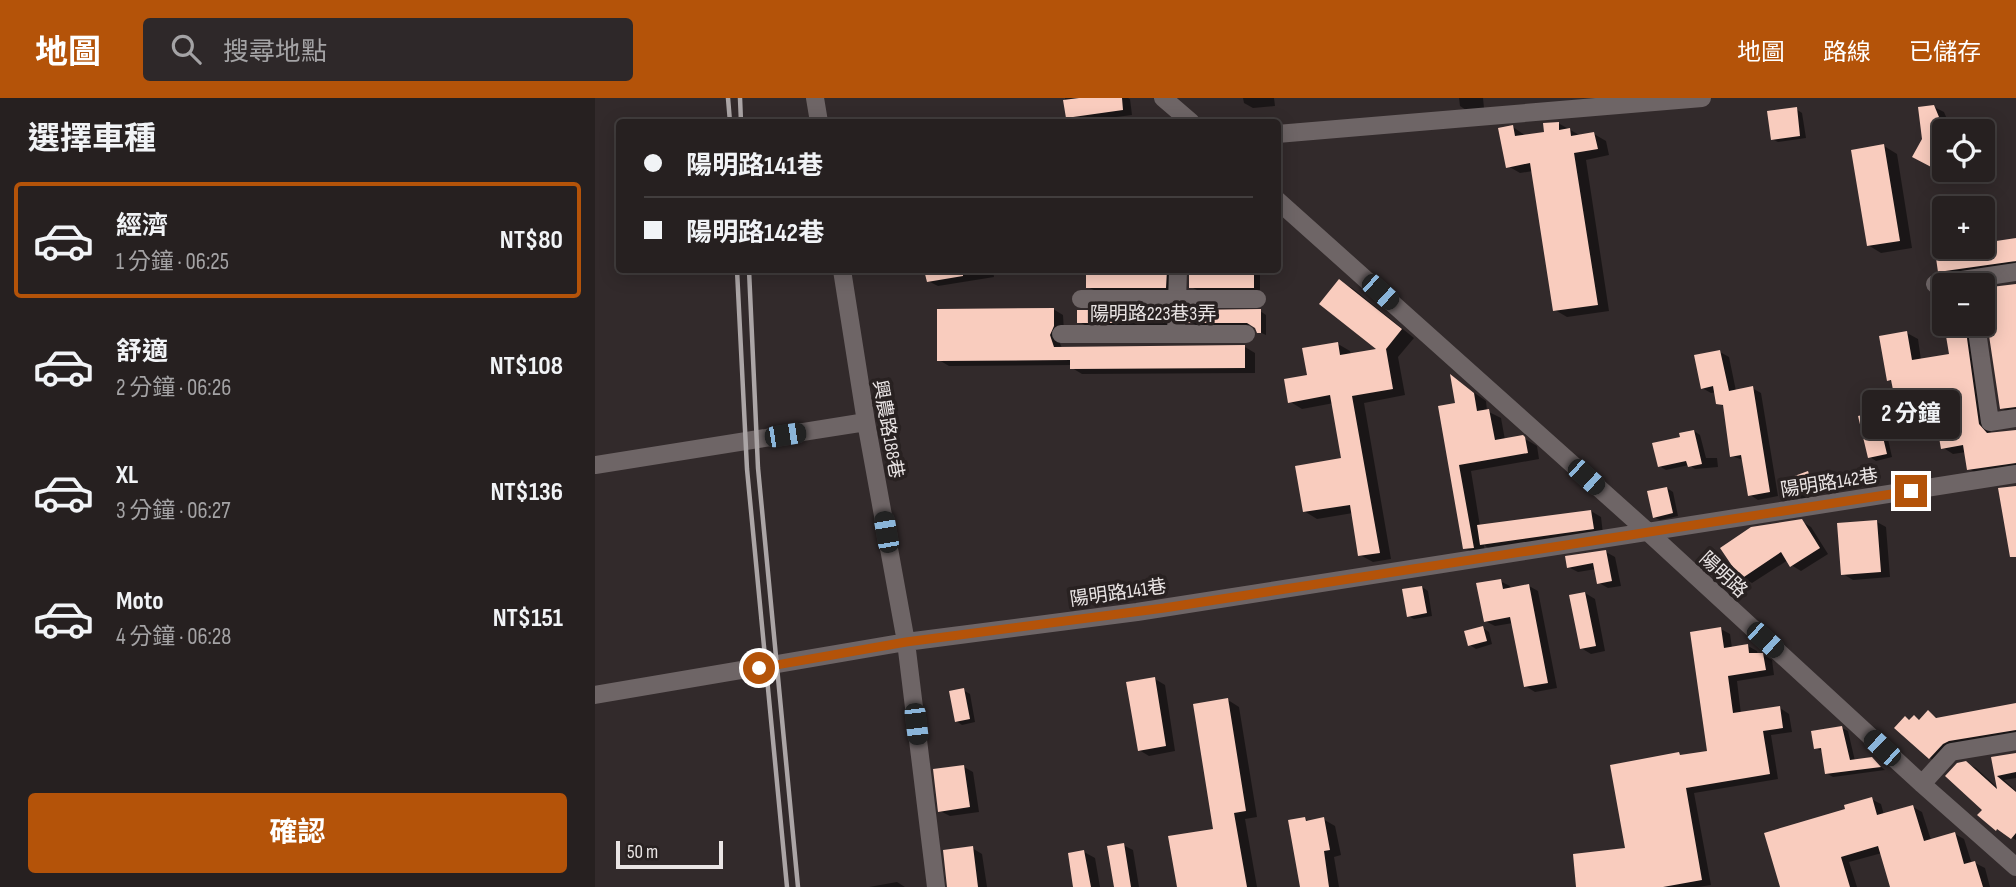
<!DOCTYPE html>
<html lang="zh-TW">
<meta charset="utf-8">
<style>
body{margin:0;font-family:"Sofia Sans Condensed","Noto Sans TC",sans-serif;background:#2e2829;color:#f1f3f6;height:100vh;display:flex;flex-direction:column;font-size:26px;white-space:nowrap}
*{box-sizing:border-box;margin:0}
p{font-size:23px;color:#a4a3a5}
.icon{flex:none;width:38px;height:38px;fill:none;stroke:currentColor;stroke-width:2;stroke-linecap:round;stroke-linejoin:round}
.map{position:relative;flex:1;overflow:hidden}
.sheet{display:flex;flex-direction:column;background:#262020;width:595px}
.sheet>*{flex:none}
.banner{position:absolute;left:21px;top:21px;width:665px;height:154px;border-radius:7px;box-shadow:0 4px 18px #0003,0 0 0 2px #423e3e;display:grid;align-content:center;height:154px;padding:0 28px;background:#262020}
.controls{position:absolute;left:1337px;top:21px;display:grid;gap:14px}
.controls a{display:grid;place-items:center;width:63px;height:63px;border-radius:7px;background:#262020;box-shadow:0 4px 18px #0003,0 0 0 2px #423e3e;font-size:35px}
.scale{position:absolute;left:21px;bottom:18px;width:107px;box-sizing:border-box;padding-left:7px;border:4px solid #eae5e5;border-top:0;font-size:19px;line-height:24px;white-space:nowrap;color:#eae5e5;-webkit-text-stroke:5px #282121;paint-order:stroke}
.end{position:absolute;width:32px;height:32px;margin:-16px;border:9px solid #b45309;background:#fff;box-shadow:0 0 0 4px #fff}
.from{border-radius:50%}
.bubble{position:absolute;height:49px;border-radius:7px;background:#262020;box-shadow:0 4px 18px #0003,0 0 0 2px #423e3e;font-size:23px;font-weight:700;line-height:49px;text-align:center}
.car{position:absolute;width:21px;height:42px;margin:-21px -10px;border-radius:9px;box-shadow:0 0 5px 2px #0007;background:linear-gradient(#222 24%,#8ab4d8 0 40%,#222 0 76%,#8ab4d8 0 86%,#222 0)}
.banner b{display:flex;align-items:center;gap:24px;height:66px;font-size:26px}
.banner b+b{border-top:2px solid #423e3e}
.banner i{width:18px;height:18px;background:#f1f3f6}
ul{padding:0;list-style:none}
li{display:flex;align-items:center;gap:21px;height:116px;margin:0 14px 10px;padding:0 14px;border:4px solid transparent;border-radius:7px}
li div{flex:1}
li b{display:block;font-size:26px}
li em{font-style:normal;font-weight:700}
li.selected{border-color:#b45309}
li>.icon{width:63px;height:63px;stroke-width:1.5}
h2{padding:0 28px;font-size:32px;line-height:84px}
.button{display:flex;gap:14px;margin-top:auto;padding:14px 28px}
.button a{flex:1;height:80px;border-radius:7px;background:#b45309;color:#fff;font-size:28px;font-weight:700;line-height:80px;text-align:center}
header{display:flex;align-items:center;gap:42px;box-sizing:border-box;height:98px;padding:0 35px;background:#b45309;color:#fff}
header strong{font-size:33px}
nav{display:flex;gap:38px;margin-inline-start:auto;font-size:24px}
.search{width:490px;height:63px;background:#2e2829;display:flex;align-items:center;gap:18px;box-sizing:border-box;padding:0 24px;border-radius:7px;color:#a4a3a5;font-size:26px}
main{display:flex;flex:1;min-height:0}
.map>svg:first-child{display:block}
.shadow{fill:#0007}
.building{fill:#f9ccbe}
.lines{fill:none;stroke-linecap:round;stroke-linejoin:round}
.minor{stroke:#6e6566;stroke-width:18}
.rail{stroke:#aba5a6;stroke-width:4.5}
.route{stroke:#b45309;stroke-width:9}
.labels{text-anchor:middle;stroke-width:7;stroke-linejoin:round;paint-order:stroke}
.street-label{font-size:19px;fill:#eae5e5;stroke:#282121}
</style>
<header>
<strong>地圖</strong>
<div class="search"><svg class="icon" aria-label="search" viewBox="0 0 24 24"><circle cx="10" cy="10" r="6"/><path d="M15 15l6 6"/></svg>搜尋地點</div>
<nav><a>地圖</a><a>路線</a><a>已儲存</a></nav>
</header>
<main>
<section class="sheet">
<h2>選擇車種</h2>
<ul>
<li class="selected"><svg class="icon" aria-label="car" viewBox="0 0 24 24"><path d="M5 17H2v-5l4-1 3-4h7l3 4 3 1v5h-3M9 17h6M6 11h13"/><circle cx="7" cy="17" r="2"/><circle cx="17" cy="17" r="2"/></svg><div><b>經濟</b><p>1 分鐘 · 06:25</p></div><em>NT$80</em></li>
<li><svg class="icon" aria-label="car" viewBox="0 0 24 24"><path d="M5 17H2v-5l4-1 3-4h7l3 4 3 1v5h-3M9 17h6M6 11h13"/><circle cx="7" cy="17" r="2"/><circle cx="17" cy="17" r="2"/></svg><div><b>舒適</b><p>2 分鐘 · 06:26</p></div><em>NT$108</em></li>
<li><svg class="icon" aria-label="car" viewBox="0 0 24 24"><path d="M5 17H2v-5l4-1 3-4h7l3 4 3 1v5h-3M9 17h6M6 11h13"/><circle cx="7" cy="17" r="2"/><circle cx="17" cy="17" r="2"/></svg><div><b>XL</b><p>3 分鐘 · 06:27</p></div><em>NT$136</em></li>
<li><svg class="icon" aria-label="car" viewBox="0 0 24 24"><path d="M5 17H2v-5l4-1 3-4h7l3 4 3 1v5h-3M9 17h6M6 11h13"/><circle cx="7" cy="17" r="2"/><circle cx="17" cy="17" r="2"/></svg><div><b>Moto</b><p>4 分鐘 · 06:28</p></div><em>NT$151</em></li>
</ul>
<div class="button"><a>確認</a></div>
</section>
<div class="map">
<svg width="1421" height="789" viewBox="0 0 1421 789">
<rect width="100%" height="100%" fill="#322a2b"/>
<path class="shadow" d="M470 0H533L535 1 537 17 481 24 472 19Z
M648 0H679L680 8 658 10 649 5Z
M864 0H888L889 10 871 12 865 8Z
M1339 9 1349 14 1357 33H1349V72H1353L1351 75 1320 58 1329 41Z
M1201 11 1207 15 1211 40 1183 44 1177 41Z
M963 25 986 38 999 36 1011 43 1014 57 991 62 1014 213 972 219 960 212 938 73 925 75 913 68 918 29 931 38 951 35Z
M1289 48 1302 56 1317 150 1286 155 1273 147Z
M1421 142V161L1412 160 1421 165V170L1356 179 1345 173 1342 154Z
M331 172H398L399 179 343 188 333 183Z
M492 172H579L577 192H499L492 189Z
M595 172H658L665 177V192H602L596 189Z
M744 183 757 190 819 240 803 259 810 297 769 305 796 461 778 464 765 457 758 415 722 421 709 413 748 362 739 305 707 311 694 303 743 246 755 253 756 257 785 252Z
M1421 187V316H1417L1406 310 1393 222H1388V192Z
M458 211 468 217 469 234 464 243 467 250 650 249 660 255V275L487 276 477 270V267L354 268 344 262Z
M665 213 671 217V237L664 234 660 227H601L595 224Z
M570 214 576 218V227H490L484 224Z
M1351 226H1384L1380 235 1396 337 1421 333V372L1385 377 1374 371 1371 354 1358 356 1347 349 1341 311 1315 316 1303 310 1298 285 1294 282 1312 235 1323 241 1326 262 1356 257Z
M1125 254 1134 259 1141 293 1157 290 1166 295 1183 398 1163 402 1155 397 1148 362 1137 358 1130 309 1123 305 1121 294 1116 295 1107 290Z
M857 279 891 303 892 313 906 320 910 342 927 339 942 348 944 361 876 373 885 428 996 413 1006 419 1008 436 896 452 889 447 890 456 882 457 870 450 845 310 862 307Z
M1282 316 1288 319 1297 359 1281 363 1275 359Z
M1099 333 1105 337 1111 360H1122L1123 369 1100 371 1094 367 1071 372 1064 368Z
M1213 375 1219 379 1225 395 1207 401 1201 397Z
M1072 390 1078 394 1083 418 1065 422 1059 419Z
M1206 423 1216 429 1233 456 1206 473 1196 467 1193 462 1157 485 1147 480Z
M1282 424 1291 429 1295 479 1258 482 1248 476Z
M1011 454 1020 459 1026 488 1013 490 1004 485 1001 471 983 474 973 469Z
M905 483 915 488 916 491 934 488 943 493 962 590 940 594 930 588 918 525 900 528 890 523Z
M827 489 833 493 837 518 819 521 813 518Z
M990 495 1000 501 1010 553 996 556 986 550Z
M888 530 894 534 897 546 881 551 875 547Z
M1126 531 1135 536 1137 550 1153 548 1162 553 1163 557H1168L1177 562 1179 577 1142 583 1146 616 1185 610 1194 616 1197 634 1176 637 1183 681 1099 695 1116 787 1103 789H983L1032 752 1084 656 1088 659 1114 654Z
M560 581 570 587 580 653 554 658 544 652Z
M368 592 375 596 380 624 367 627 361 623Z
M633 602 644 609 662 719 650 721 662 789H584L620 732Z
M1421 607V637L1344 665 1335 660 1302 630 1315 623H1325L1333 614 1344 621Z
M1247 630 1253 633 1260 663 1276 661 1290 672 1238 679 1231 675 1227 653 1220 650Z
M1421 655V680L1409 682 1421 693V742L1402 731 1389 712 1371 665 1381 670 1404 691 1398 660Z
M369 669 378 674 384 714 355 718 345 713Z
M1276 701 1286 706 1289 717 1318 709 1327 714 1336 742 1360 736 1369 741 1377 766 1380 765 1390 770 1395 789H1297L1287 755 1254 764 1262 789H1187L1252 712Z
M709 720 715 724 728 721 740 728 746 757 739 759 744 789H707Z
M528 747 538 752 544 789H521Z
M377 750 387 756 392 789H353Z
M489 754 500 760 505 789H480Z
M302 784 310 789H274Z"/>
<path class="building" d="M484 0H527L528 12 471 20 468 2Z
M1339 7 1349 31V55L1340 71 1317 59 1327 41 1323 9Z
M1202 9 1205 38 1176 42 1172 13Z
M964 24V32L975 30 976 38 999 34 1003 51 979 55 1003 207 958 213 935 65 911 70 903 30 918 27 920 38 949 34 948 25Z
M1289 46 1305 143 1272 148 1256 52Z
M1421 140V163L1343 174 1340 153 1365 149H1388V145Z
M329 172H368V178L332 184Z
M491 172H572L571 190H491Z
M594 172H659V190H594Z
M744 181 807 231 791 251 798 291 757 298 785 455 763 458 755 407 708 414 700 368 746 360 735 297 693 305 689 281 712 277 707 250 743 244 745 257 781 251 724 206Z
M1421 186V309L1405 311 1392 224 1388 217V190Z
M459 210V228L455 237 459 249 650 247V270L475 271V262L342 263V211Z
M666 211V235H662L660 230 652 225H593V212Z
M482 212H570V225H482Z
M1349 226H1370L1384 326 1392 335 1421 332V365L1372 372 1368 347 1346 351 1338 304 1302 311 1296 282 1292 283 1284 238 1312 233 1317 262 1354 256Z
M1125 252 1134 293 1158 288 1175 394 1153 398 1146 357 1135 359 1128 307 1121 306 1118 288 1106 291 1099 257Z
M855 276 879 295 882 313 894 311 900 342 928 337 930 339 933 355 864 367 879 450 868 451 843 308 860 305Z
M1282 314 1292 356 1273 360 1263 318Z
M1099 332 1107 366 1093 369 1091 363 1063 369 1057 345 1085 339 1084 335Z
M1213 373 1219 392 1200 398 1194 380Z
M1421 388V459H1415L1403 390Z
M1072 389 1078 415 1058 420 1052 393Z
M996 412 999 431 885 447 882 427Z
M1207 421 1225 450 1195 469 1186 454 1146 481 1125 450 1156 429Z
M1282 422 1286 474 1246 477 1242 425Z
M1011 452 1017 483 1002 486 998 465 972 470 970 458Z
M906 481 908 491 934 486 953 585 929 589 915 519 889 524 881 485Z
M827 488 832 515 812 519 807 491Z
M990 494 1001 548 985 551 974 497Z
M888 528 892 543 873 548 869 533Z
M1126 529 1129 550 1153 546 1154 555H1168L1171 572 1133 578 1138 615 1185 608 1188 630 1168 633 1175 676 1091 690 1107 782 1068 789H981L978 756 1030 750 1015 667 1084 654 1085 657 1112 653 1095 534Z
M560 579 571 648 543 653 531 584Z
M369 590 375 621 360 624 354 593Z
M633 600 651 713 639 715 652 789H582L573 738 618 731 598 606Z
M1421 605V632L1354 643 1348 646 1334 661 1299 630 1310 618 1314 622 1319 617 1324 622 1333 612 1341 620Z
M1247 628 1255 662 1277 659 1286 669 1230 676 1226 650 1219 651 1216 633Z
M1421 655V674L1402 678 1421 694V735L1416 741 1402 731 1401 733 1382 717 1387 712 1350 678 1362 665 1371 663 1402 691 1396 659Z
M369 667 375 709 343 714 338 671Z
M1277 699 1282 717 1318 707 1329 743 1360 734 1369 766 1380 763 1388 789H1295L1283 748 1246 759 1255 789H1185L1169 735 1250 711 1249 707Z
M710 719 711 723 729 719 735 752 729 753 734 789H705L693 722Z
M529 745 536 789H519L512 748Z
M378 748 383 789H352L348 752Z
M489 752 496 789H478L473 755Z"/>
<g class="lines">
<path class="minor" d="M220 0 224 24
M568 0 596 24
M682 36 1107 0
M682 102 1053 434 1327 686 1421 769
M247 172 271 324 311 544 341 789
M1340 186 1421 174
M486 201H662
M1381 226 1395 324 1421 320
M466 236H651
M581 236 583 172
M0 367 271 324
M0 597 311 544 542 514 1421 376
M1327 686 1356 654 1421 643"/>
<path class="rail" d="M133 0 135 24
M145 0 146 24
M142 172 152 371 192 789
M154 172 163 370 203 789"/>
</g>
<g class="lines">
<path class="route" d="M164 570 311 544 569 510 1316 393"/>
</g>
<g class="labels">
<g class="street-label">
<text x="558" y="222">陽明路223巷3弄</text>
<text transform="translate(294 331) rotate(80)" y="7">興農路188巷</text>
<text transform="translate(1234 384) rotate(-9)" y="7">陽明路142巷</text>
<text transform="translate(1129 476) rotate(43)" y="7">陽明路</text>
<text transform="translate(523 494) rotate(-8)" y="7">陽明路141巷</text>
</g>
</g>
</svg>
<div class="controls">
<a><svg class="icon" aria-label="locate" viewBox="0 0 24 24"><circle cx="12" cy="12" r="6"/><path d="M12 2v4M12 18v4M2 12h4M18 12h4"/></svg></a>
<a>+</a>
<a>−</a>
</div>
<div class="scale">50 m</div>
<i class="end from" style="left:164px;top:570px"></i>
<i class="end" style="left:1316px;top:393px"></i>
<div class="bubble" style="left:1267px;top:292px;width:98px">2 分鐘</div>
<i class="car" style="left:785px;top:194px;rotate:132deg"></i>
<i class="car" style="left:190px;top:337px;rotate:81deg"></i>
<i class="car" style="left:991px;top:379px;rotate:132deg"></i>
<i class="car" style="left:291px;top:434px;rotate:350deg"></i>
<i class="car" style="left:1170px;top:542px;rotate:132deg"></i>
<i class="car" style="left:321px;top:626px;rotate:173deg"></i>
<i class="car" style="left:1287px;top:650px;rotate:313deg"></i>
<div class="banner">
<b><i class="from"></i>陽明路141巷</b>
<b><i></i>陽明路142巷</b>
</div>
</div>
</main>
